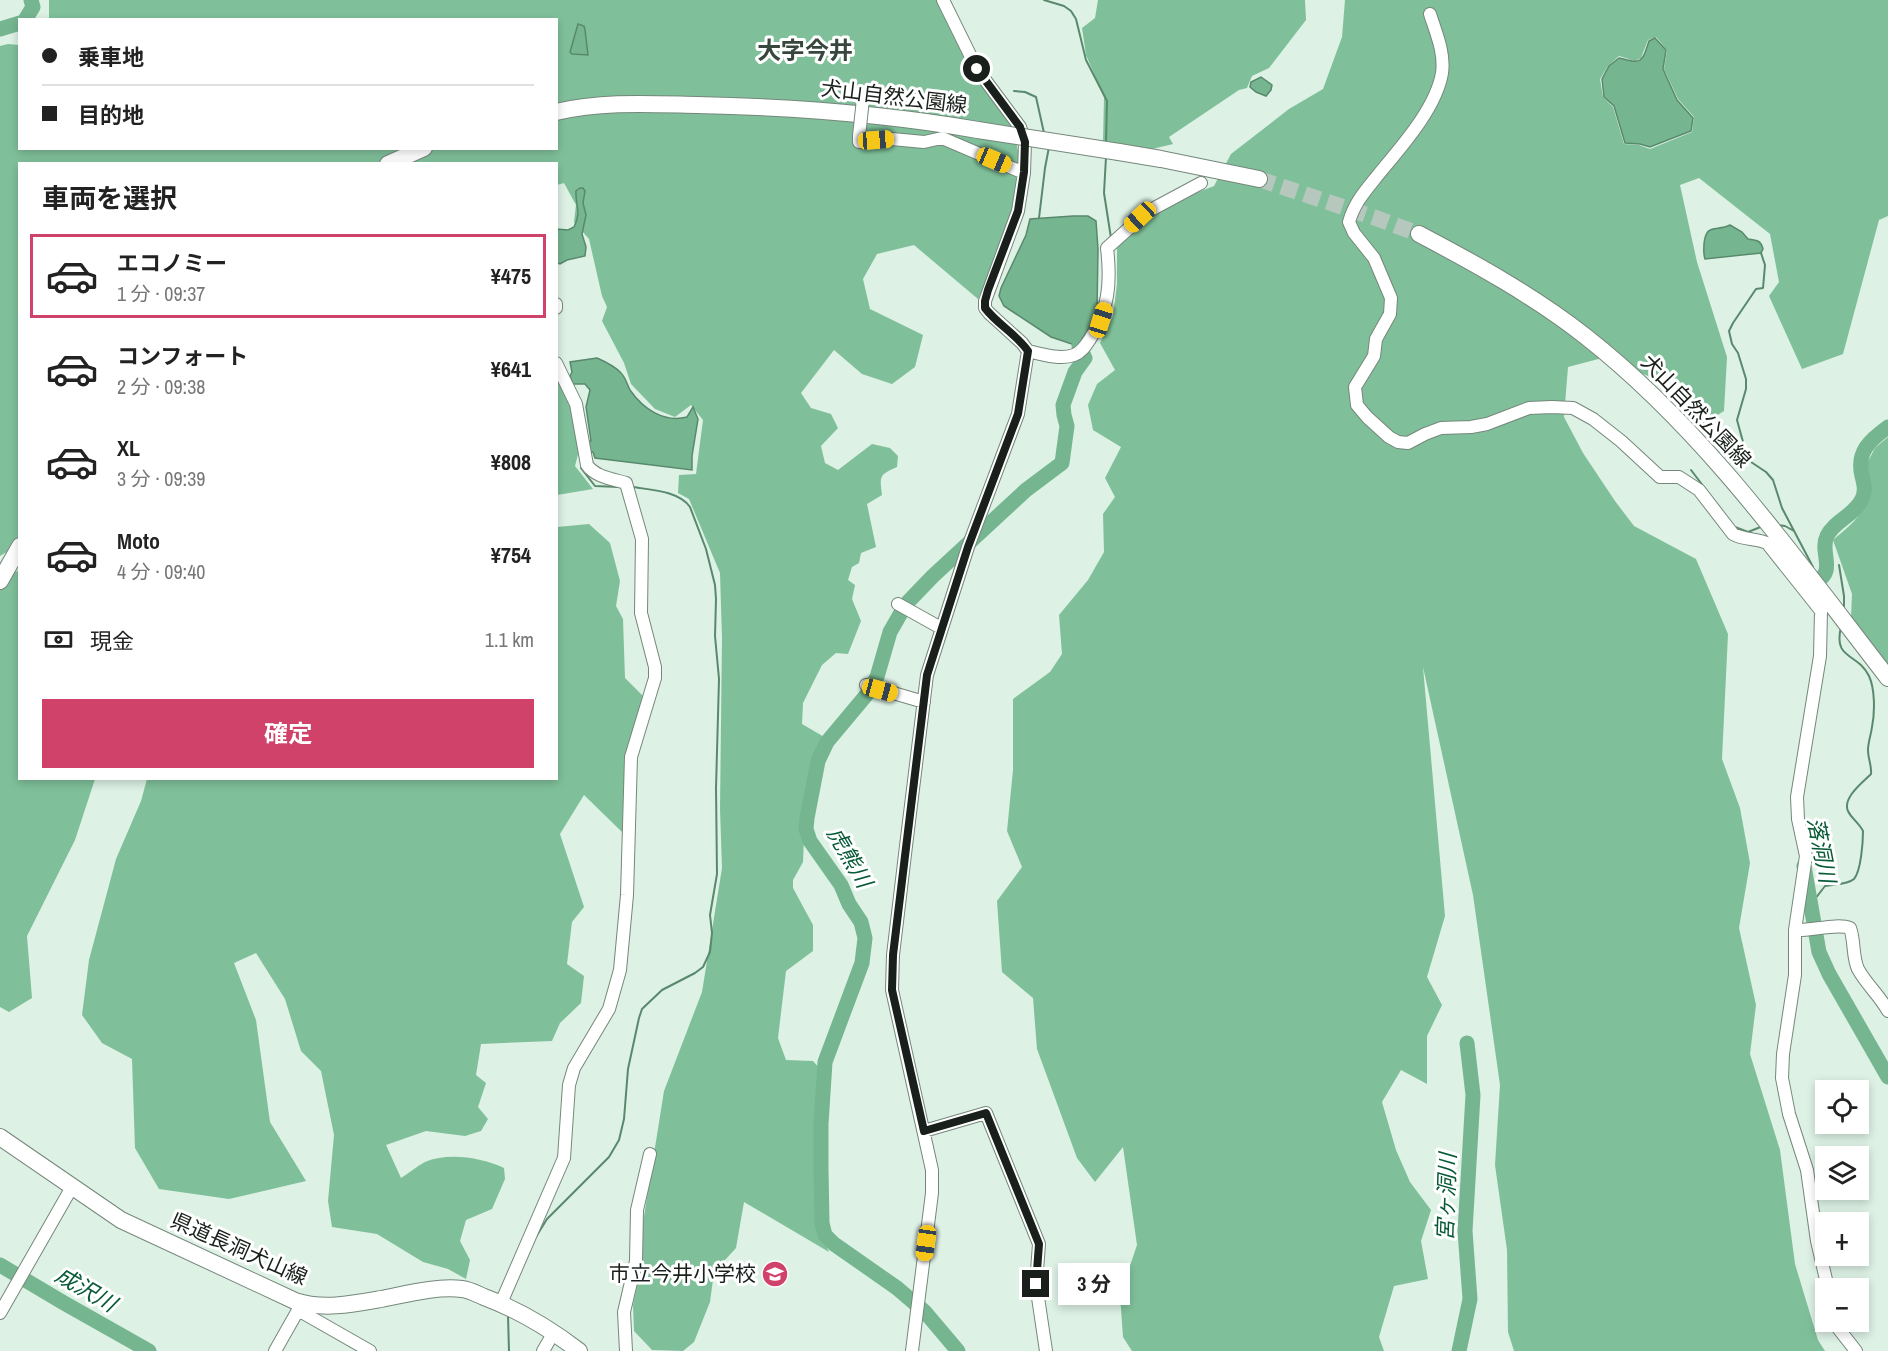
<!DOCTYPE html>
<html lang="ja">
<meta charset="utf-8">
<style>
body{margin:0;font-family:"Archivo Narrow","Noto Sans JP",sans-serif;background:#f6f6f6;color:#222;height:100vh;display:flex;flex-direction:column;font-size:22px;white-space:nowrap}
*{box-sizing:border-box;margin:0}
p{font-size:20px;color:#767676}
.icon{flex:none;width:33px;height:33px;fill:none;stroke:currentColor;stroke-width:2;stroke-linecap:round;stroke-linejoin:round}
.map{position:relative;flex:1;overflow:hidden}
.drawer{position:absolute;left:18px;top:162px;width:540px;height:618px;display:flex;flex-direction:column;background:#fff;border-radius:0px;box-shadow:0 3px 9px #0003}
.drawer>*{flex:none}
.banner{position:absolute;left:18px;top:18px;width:540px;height:132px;border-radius:0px;box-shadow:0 3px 9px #0003;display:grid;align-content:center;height:132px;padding:0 24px;background:#fff}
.tools{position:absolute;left:1815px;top:1080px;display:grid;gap:12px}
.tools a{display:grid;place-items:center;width:54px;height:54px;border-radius:0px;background:#fff;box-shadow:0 3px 9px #0003;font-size:30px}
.end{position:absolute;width:27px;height:27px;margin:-14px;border:8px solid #19201b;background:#fff;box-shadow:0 0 0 3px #fff}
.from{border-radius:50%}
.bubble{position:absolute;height:42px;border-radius:0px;background:#fff;box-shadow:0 3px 9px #0003;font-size:20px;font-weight:700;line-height:42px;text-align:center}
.car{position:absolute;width:18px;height:36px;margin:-18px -9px;border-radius:8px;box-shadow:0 0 4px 2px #0007;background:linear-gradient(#f5c518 24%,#345 0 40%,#f5c518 0 76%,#345 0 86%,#f5c518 0)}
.banner b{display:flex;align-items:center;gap:21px;height:57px;font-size:22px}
.banner b+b{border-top:2px solid #e0e0e0}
.banner i{width:15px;height:15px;background:#222}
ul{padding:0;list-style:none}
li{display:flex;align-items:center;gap:18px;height:84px;margin:0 12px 9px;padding:0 12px;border:3px solid transparent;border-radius:0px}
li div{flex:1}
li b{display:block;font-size:22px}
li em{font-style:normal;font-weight:700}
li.selected{border-color:#d04269}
li>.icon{width:54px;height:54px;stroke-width:1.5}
h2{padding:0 24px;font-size:27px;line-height:72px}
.pay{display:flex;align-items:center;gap:15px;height:66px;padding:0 24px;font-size:22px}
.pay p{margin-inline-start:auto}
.cta{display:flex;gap:12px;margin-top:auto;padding:12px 24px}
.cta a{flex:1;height:69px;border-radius:0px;background:#d04269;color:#fff;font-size:24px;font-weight:700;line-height:69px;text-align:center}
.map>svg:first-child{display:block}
.forest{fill:#7fc09a;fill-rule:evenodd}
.water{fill:#75b690;stroke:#59896d;stroke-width:1.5}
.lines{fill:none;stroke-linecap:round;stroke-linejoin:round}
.stream{stroke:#59896d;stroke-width:2}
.river{stroke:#75b690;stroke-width:15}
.major-tunnel{stroke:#b6c7bd;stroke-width:16;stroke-dasharray:16 8;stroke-linecap:butt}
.minor-casing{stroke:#75877b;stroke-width:14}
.major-casing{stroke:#75877b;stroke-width:18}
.minor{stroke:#fff;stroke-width:12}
.major{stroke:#fff;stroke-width:16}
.minor-bridge-casing{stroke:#75877b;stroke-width:14;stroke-linecap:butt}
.major-bridge-casing{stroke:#75877b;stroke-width:18;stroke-linecap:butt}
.minor-bridge{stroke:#fff;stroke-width:12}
.major-bridge{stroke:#fff;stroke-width:16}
.route{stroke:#19201b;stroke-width:8}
.labels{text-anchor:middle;stroke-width:6;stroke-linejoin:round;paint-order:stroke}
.street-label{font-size:21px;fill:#19201b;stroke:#fff}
.poi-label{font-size:21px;fill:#19201b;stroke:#fff;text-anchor:end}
.water-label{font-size:22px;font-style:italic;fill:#075a37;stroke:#fff}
.quarter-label{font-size:24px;font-weight:bold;fill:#37473d;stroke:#fff}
</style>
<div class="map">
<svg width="1888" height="1351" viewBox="0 0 1888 1351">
<rect width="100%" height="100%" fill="#ddf1e5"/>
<path class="forest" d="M49 0H937L1013 124 1020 163 1014 210 998 255 978 299 914 245 877 254 863 279 870 309 923 335 915 367 892 384 862 374 834 350 801 393 811 408 831 414 838 428 821 446 825 463 838 470 872 444 890 448 898 456 897 467C878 475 880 477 882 495L867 504 876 547 861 553 859 563 852 567 848 580 855 585 852 599 861 621 848 654 836 653 822 665 803 703 802 724 826 738 817 756 805 816 803 862 793 880V888L813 925V951L786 971 778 1038 786 1060 813 1061 822 1071 818 1154 819 1227 829 1252 744 1202 736 1248 714 1272 710 1302 694 1342 683 1351 652 1350 634 1331 633 1305 642 1262V1229L664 1091 702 992 722 868 720 809 722 638 720 573 689 499 678 493 679 475 696 474 703 420 691 405 675 417 655 409 631 384 624 363 602 321 607 307 602 296 589 239 574 222 576 205 564 183 557 185 556 164H20V544L0 556V46L8 44 19 45 20 148H556V20H49Z
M1098 0H1305L1306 20 1269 68 1252 76 1247 88 1239 90 1169 137 1173 144 1148 150 1103 142 1104 97 1086 55 1082 28 1095 18Z
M1345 0H1888V216L1879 220 1843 354 1802 369 1769 296 1779 282 1770 234 1699 178 1680 185 1697 262 1727 357 1724 411 1698 427 1672 387 1606 357 1568 367 1564 417 1583 453 1615 501 1634 526 1696 559 1728 634 1722 759 1740 808 1750 863 1739 928 1756 1005 1750 1054 1780 1150 1795 1264 1818 1340 1825 1351H1514L1508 1332 1507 1250 1495 1165 1500 1085 1473 895 1423 667 1445 916 1427 977 1442 1005 1427 1036V1084L1401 1070 1382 1102 1396 1150 1410 1182 1431 1210 1421 1241 1428 1279 1394 1286 1379 1337 1384 1351H1132L1123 1337 1120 1295 1137 1245 1123 1147 1095 1182 1077 1158 1037 1049 1033 998 1002 972 997 901 1022 867 1007 831 1013 770V699L1050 672 1062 654 1059 615 1088 580 1104 552 1103 514 1115 497 1105 478 1121 447 1093 430 1088 405 1097 384 1115 370 1100 343 1113 316 1117 284V247L1132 229 1168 204 1214 186 1231 154 1289 109 1323 89 1342 37ZM1656 37 1667 50 1664 69 1678 99 1694 117 1692 132 1650 149 1639 145 1624 144 1613 107 1603 97 1600 79 1608 66 1619 56 1635 61 1641 58 1648 40Z
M556 372 572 404 581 443 575 466 593 489 557 495Z
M1888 437V666L1851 618 1852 594 1833 540C1848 527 1868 513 1868 490 1868 484 1864 477 1863 471L1875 448Z
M589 524 610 543 620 581 616 606 623 619 625 678 646 699 626 757 622 832 584 795 560 834 584 907 572 922 567 964 584 976 581 1003 560 1023 552 1041 481 1044 476 1075 486 1083 478 1107 488 1119 481 1131 465 1136 426 1131 386 1145 401 1178C409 1173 417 1166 425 1162 449 1152 482 1158 504 1168L505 1179 492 1209 466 1220 460 1241 470 1260 466 1279 448 1269 423 1262 377 1234 332 1227 328 1201 334 1135 321 1071 301 1051 285 999 256 953 234 963 256 1020 270 1122 306 1181 229 1199 159 1189 135 1148 132 1059 102 1043 82 1015 89 960 116 859 141 801 147 779 556 778 557 527Z
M19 570 20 778 95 779 75 840 27 936 32 998 9 1012 0 1007V582Z"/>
<path class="water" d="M578 24 584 26 585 30 588 55 572 54 570 52Z
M1655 38 1666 50 1663 69 1677 100 1693 118 1691 131 1650 147 1640 144 1625 143 1614 106 1604 97 1602 79 1609 66 1619 58C1642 64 1642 63 1649 41Z
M1261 77 1272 85 1271 90 1266 96 1256 92 1250 87 1251 82Z
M580 188H583L585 191 583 203 586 215 582 234 586 247 585 256 567 260 560 264 557 263V229L568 230 574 227C582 212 575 205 576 191Z
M1073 216H1088L1096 221 1098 249 1097 309 1089 328 1076 348 1075 345 1051 337 1004 306 999 296 1001 288 1026 235 1030 219Z
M1730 225 1742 232 1748 239C1756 240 1761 240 1763 249L1761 253 1705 259C1703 253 1704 249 1704 244 1706 222 1717 232 1730 225Z
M597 358C606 362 615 366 621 373 626 378 627 385 630 390 643 409 664 423 687 417L693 407 698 419 692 456V470L595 458 593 452H587L586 442 591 441 586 407 590 390 585 384H573L570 376 572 372 570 362Z"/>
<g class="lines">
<path class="stream" d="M1044 0 1064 6 1071 11 1076 19 1086 60 1107 101 1106 142
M1014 91 1025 92 1036 97 1044 133
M1106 157 1104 193 1111 238
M1039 218 1045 168 1049 147
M1761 253 1765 265 1763 288 1756 289 1733 323 1729 331 1732 344 1738 353 1746 379V389L1737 420 1748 460 1766 472 1773 480 1782 508 1813 567
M1085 358 1090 349
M581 468 595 486 619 487
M1691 470 1707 491
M1777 525 1785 526 1794 531
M1735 527 1748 532 1763 526
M1839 565 1844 596V610
M1813 917 1815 899 1825 886C1834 884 1847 885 1854 879 1861 871 1863 842 1863 831 1859 823 1851 818 1848 811 1842 798 1863 782 1871 774 1872 766 1868 759 1868 750 1868 742 1871 735 1872 727 1875 712 1875 689 1869 676 1857 652 1833 660 1841 627
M534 1240 547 1219 609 1157 619 1140 624 1119 628 1069 639 1018 642 1009 662 990 695 973 703 967 710 952 712 933 710 915 717 874 716 788 719 679 715 636 716 599 715 585 706 549 690 507C679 491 651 490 633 487
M508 1316 509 1351"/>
<path class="river" d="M25 20 33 7 31 0
M0 29 20 23
M1816 594V582C1837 571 1819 552 1827 536 1834 521 1855 515 1862 499 1866 491 1864 484 1862 476 1856 452 1870 440 1888 427
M1804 866 1819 952 1829 974 1888 1077
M0 1265 64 1303 149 1351
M958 1351 925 1312 897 1288 834 1244 825 1235 822 1223 821 1169V1124L825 1062 862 963 865 938 861 922 849 904 841 885 810 841 806 829 807 818 818 761 827 742 868 693 877 677 890 632 906 604 933 576 1026 490 1062 463 1067 426 1064 415 1063 405 1075 372 1085 358 1079 346
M1459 1351 1470 1299 1465 1231 1473 1095 1467 1043"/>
<path class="major-tunnel" d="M1259 179 1373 217 1419 234"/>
<defs>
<path id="minor" d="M943 0 977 69 1020 127 1025 142 1024 173 1018 211 985 301V308L989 313 1022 343 1028 351C1041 354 1060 360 1074 355 1082 352 1086 345 1090 339 1109 311 1111 281 1107 248L1147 212 1201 183
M1430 14C1436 33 1445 53 1442 73 1436 109 1400 148 1378 175 1366 190 1354 203 1349 222L1354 233 1374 258 1391 298 1390 314 1376 339 1374 356 1355 387 1357 405 1367 417 1389 437 1398 442 1408 443 1425 434 1441 428 1471 427 1487 424 1529 408 1552 407 1573 408 1593 419 1621 441 1660 477H1679L1699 490 1733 534C1743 540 1756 538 1767 543L1821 611 1820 656 1797 797 1798 819 1806 856 1795 930V975L1783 1054 1782 1078 1789 1114 1807 1170 1817 1241 1828 1288
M859 136V142L892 139 924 142 942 138 1024 173
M556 304V308
M898 604 941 628
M866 685 924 702
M1795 930C1811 931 1837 923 1850 928 1855 941 1852 956 1858 969 1866 984 1880 996 1888 1011
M924 1131 986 1113 1039 1244 1036 1284 1046 1351
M501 1303 564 1158 569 1085 574 1068 609 1009 620 970 627 895 631 757 655 678V667L641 613 642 539 626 483C613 479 595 477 587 465L576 404 556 363
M298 1310 370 1351
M0 1313 72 1187
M1836 1322 1838 1328 1856 1351
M275 1351 301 1305
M543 1351 554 1332
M626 1351 624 1312 636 1261 637 1210 650 1154
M912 1351 932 1193V1170L892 990 893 955 906 846 927 675 968 547 1018 414 1028 351"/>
<path id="major" d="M556 112C602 101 651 104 697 105 791 107 886 114 978 130
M1119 152 1161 159 1259 179
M388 164 424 148
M1419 234C1476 264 1534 296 1585 336 1705 430 1795 558 1888 678
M0 581 20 546
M0 1137 121 1220 295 1301C323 1310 353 1304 381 1299 407 1294 436 1286 462 1289 470 1290 477 1294 484 1297 519 1310 549 1328 579 1351"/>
</defs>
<use href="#minor" class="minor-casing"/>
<use href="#major" class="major-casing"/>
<use href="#minor" class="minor"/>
<use href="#major" class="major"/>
<defs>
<path id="minor-bridge" d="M859 136 863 99"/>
<path id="major-bridge" d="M978 130 1119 152"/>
</defs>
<use href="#minor-bridge" class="minor-bridge-casing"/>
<use href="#major-bridge" class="major-bridge-casing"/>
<use href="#minor-bridge" class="minor-bridge"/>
<use href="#major-bridge" class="major-bridge"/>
</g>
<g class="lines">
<path class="route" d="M977 69 1020 127 1025 142 1024 172 1018 211 988 290 985 301V308C997 324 1016 334 1028 351L1018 414 968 547 927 675 893 955 892 990 924 1131 986 1113 1039 1244 1036 1284"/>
</g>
<defs>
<symbol id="school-disc" viewBox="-11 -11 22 22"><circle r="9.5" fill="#d04269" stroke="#fff"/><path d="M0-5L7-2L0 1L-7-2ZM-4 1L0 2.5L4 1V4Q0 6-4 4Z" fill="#fff"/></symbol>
</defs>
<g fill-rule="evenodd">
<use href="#school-disc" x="760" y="1259" width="30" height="30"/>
</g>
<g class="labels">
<g class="street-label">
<text transform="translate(894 97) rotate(7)" y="7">犬山自然公園線</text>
<text transform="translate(1696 411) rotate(46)" y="7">犬山自然公園線</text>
<text transform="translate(239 1249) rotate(24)" y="7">県道長洞犬山線</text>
</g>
<g class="poi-label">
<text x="756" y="1281">市立今井小学校</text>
</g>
<g class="water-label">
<text transform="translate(1822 850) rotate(79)" y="8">落洞川</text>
<text transform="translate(850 857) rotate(60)" y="8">虎熊川</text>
<text transform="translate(1446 1197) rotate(-88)" y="8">宮ヶ洞川</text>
<text transform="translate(86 1289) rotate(30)" y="8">成沢川</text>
</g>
<g class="quarter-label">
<text x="805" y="59">大字今井</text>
</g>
</g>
</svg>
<div class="tools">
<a><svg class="icon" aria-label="locate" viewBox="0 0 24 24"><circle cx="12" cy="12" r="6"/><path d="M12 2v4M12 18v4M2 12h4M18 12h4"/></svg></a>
<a><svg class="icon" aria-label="layers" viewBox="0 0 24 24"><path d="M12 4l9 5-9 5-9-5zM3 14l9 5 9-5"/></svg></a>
<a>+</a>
<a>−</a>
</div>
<i class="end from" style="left:977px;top:69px"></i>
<i class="end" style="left:1036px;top:1284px"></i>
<div class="bubble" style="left:1058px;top:1263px;width:72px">3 分</div>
<i class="car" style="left:876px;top:140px;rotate:86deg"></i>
<i class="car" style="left:994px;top:160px;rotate:113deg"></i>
<i class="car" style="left:1140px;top:217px;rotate:227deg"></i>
<i class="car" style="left:1101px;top:320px;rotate:17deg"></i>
<i class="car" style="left:880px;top:690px;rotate:105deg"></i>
<i class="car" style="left:926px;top:1243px;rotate:188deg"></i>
<div class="banner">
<b><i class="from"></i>乗車地</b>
<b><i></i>目的地</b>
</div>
<section class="drawer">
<h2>車両を選択</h2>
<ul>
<li class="selected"><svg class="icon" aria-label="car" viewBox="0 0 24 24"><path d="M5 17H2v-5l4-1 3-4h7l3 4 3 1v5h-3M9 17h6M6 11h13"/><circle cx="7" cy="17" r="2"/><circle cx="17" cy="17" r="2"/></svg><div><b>エコノミー</b><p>1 分 · 09:37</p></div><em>¥475</em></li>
<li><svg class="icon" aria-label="car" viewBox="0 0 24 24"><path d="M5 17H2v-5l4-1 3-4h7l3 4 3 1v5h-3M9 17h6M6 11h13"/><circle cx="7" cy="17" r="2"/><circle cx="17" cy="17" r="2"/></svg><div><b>コンフォート</b><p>2 分 · 09:38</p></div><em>¥641</em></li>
<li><svg class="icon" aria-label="car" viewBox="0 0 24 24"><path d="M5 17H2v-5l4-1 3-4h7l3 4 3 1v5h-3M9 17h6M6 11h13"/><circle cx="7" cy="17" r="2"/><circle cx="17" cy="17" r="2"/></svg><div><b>XL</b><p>3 分 · 09:39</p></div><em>¥808</em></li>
<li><svg class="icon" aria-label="car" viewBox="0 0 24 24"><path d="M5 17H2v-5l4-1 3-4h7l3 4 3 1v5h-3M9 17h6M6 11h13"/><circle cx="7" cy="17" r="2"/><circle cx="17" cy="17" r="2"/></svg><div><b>Moto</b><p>4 分 · 09:40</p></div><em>¥754</em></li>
</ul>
<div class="pay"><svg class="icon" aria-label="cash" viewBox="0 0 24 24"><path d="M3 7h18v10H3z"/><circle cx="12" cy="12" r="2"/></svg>現金<p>1.1 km</p></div>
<div class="cta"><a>確定</a></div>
</section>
</div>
